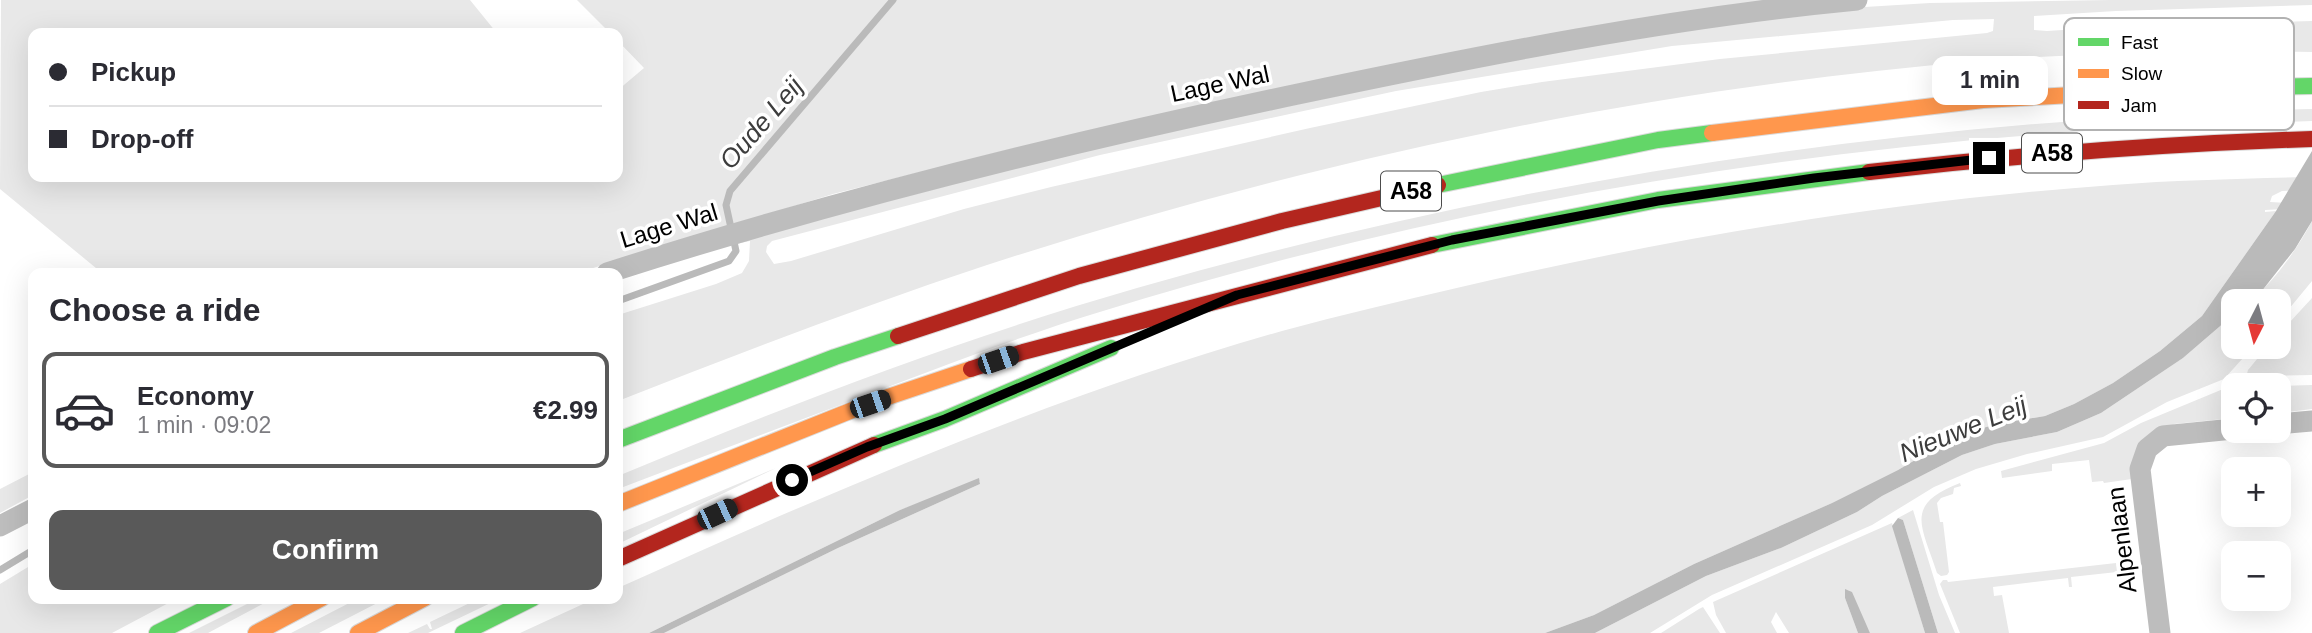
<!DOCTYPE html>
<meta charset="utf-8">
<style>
body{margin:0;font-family:Arial,sans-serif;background:#f7f7f7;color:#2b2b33;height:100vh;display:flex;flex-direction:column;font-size:26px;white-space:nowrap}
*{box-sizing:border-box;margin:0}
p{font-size:23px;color:#7c7c81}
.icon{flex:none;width:38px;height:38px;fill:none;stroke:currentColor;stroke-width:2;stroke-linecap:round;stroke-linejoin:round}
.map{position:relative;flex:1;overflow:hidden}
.sheet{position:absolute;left:28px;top:268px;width:595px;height:336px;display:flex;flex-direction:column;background:#fff;border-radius:14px;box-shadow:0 7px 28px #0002}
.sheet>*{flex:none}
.hud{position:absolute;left:28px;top:28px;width:595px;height:154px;border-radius:14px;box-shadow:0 7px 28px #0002;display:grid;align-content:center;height:154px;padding:0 21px;background:#fff}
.needle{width:46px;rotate:186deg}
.tools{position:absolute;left:2221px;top:289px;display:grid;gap:14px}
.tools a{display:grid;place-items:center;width:70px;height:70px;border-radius:14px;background:#fff;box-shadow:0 7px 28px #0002;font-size:35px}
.end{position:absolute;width:32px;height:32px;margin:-16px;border:9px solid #000;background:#fff;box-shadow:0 0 0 4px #fff}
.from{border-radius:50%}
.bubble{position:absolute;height:49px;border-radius:14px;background:#fff;box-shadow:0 7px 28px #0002;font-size:23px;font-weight:700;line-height:49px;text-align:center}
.car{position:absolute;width:21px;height:42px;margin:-21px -10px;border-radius:9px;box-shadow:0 0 5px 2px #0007;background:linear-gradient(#222 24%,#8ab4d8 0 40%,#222 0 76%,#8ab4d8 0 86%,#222 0)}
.hud b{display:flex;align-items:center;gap:24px;height:66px;font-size:26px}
.hud b+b{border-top:2px solid #e1e1e2}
.hud i{width:18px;height:18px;background:#2b2b33}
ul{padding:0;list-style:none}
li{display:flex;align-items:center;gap:21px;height:116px;margin:0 14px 10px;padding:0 7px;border:4px solid #e1e1e2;border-radius:14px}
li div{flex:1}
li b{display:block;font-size:26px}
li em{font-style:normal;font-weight:700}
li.selected{border-color:#595959}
li>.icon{width:63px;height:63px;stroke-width:1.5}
h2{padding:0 21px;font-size:32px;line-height:84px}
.button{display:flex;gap:14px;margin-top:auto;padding:14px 21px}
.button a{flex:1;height:80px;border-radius:14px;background:#595959;color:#fff;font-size:28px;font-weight:700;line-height:80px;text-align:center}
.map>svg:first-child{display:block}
.green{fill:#e8e8e8;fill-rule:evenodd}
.water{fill:#bababa}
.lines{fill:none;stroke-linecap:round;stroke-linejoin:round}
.stream{stroke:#bababa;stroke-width:7}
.fast-casing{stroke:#dbdbdb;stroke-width:18}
.slow-casing{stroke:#dbdbdb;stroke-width:18}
.jam-casing{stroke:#dbdbdb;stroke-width:18}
.street{stroke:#bdbdbd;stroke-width:21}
.fast{stroke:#63d668;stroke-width:16}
.slow{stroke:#ff974d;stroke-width:16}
.jam{stroke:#b3261e;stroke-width:16}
.route{stroke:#000;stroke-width:9}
.labels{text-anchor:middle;stroke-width:7;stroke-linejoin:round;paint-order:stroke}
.shield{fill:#fff;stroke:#4c4c4c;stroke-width:2}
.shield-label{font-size:23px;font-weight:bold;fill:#000}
.street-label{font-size:24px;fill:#000;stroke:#fff}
.water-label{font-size:26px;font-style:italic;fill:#3d3d3d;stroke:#fff}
.key{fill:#fff;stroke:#b2b2b2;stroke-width:2}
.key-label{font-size:19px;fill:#000}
</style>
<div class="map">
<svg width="2312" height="633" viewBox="0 0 2312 633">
<rect width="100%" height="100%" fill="#fff"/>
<path class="green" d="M1 0H470L496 32 33 33V177H618V90L644 68 618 41V33H610L577 0H1782L1024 146 833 194 577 273H102L0 189Z
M2111 0H2312V5L2116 11 2034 16V30L2047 31 2125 26 2312 21V52C2201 51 2090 52 1980 61 1643 89 1309 161 987 265 863 306 740 353 618 401V315L716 284 742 273 749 261 750 241 736 244 735 241 1104 145 1535 54 1783 16 1865 7 1930 3ZM1994 19 1993 31 1987 33 1720 59 1542 82 1481 92 1310 128 1051 187 964 209 791 261 774 264 766 252 767 246 772 241 1100 155 1396 91 1672 46 1953 20Z
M2312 109V121C2219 124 2125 127 2032 135 1718 160 1404 218 1103 311 1027 334 954 362 880 390 793 423 705 456 618 489V476C788 405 960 339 1137 288 1520 178 1914 119 2312 109Z
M2306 177 2312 190 2282 191 2272 196 2270 202 2288 203 2283 209 2265 210V212L2276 211 2202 316 2160 351 2113 383 2074 404 2045 416 1997 424 1958 435 1898 470 1832 503 1694 564 1594 615 1545 633H664L838 548 980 484V481L900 510 649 633H520L594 599 618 598V588C834 490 1053 396 1282 331 1341 315 1401 301 1461 287 1676 237 1893 201 2113 185 2177 180 2241 179 2306 177Z
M2312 221V281L2279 321 2278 301H2250C2275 281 2297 249 2312 221Z
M2312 298V375L2251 376 2247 374 2248 370 2267 347 2278 346 2279 334Z
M2233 315V346L2253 347 2224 379 2167 402 2103 437 2027 454 1976 469 1934 487 1872 525 1712 595 1650 633H1595L1706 576 1781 548 1857 512 1882 496 1962 455 1995 444 2057 432 2101 413 2183 358Z
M2312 385V409L2279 413V386Z
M2228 387H2233V418L2174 424 2132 479 2104 483 2103 481 2092 482 2089 460 2052 464V471L2002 478 2001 471 2104 443 2141 423Z
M776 468 618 544V534Z
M33 472V495L0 513V489Z
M1960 483 1961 486 1954 488 1953 494 1941 498 1937 503 1940 522H1943L1949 572 1947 575 1941 576 1937 573C1922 526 1903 505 1960 483Z
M1913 510 1939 595 1955 633H1938L1903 520 1898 518Z
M1892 523 1925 633H1870L1848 590 1845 598 1858 633H1789L1776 612 1771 622 1777 633H1726L1716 615 1713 602Z
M2116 563 2117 572 2071 577 2072 587H2069L2068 578 1993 587 1994 596 2002 595 2009 633H1960L1940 584 1943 580H1947L1948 582Z
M33 564V598L176 599 112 633H0V584Z
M257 599H272L208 633H189Z
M357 599H385L319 633H291Z
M478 599H499L428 633H408L427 624 430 629H432L430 622Z
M1703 607 1720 633H1661L1699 609Z"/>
<path class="water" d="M2312 151V221L2295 249 2261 292 2250 301H2233V315L2183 358 2101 413 2057 432 1995 444 1962 455 1882 496 1857 512 1781 548 1706 576 1595 633H1545L1594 615 1694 564 1832 503 1898 470 1958 435 1997 424 2045 416 2074 404 2113 383 2160 351 2202 316 2276 211Z
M979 478 980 484 838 548 664 633H649L900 510Z
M1898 518 1903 520 1938 633H1925L1892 526Z
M1845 589 1852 592 1870 633H1858L1845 598Z"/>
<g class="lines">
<path class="stream" d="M618 301 729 261 736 251 726 205 730 191 893 0
M0 570 33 550"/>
<defs>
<path id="fast" d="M2197 88 2312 86
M1438 185 1658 140 1712 133
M1432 245 1658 200 1869 172
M618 440 835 357 898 336
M874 445 945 419 1111 348
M157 633 227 598
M463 633 533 598"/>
<path id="slow" d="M1712 133 1983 100 2197 88
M618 504 870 403 971 369
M256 633 322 598
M358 633 425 598"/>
<path id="jam" d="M1869 172C2017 155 2164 144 2312 139
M898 336 1079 276 1282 221 1438 185
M971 369 1023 352 1432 245
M618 559 874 445"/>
</defs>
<use href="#fast" class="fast-casing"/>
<use href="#slow" class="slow-casing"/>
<use href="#jam" class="jam-casing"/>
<path class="street" d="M607 273C834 200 1065 143 1298 94 1483 55 1669 18 1857 0
M2278 424 2312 421
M0 526 33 509
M2160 633 2140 469 2147 449 2163 436 2233 429"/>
<use href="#fast" class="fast"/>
<use href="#slow" class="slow"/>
<use href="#jam" class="jam"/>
</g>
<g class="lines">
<path class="route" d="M792 480 867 447 945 419 1237 295 1452 240 1658 201 1814 178 1989 158"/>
</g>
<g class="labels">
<g class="shield">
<rect x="2022" y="133.5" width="60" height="39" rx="5"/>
<rect x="1381" y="171.5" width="60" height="39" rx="5"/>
</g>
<g class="shield-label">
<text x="2052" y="161">A58</text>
<text x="1411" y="199">A58</text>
</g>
<g class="street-label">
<text transform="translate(1220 84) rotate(-12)" y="8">Lage Wal</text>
<text transform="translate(669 226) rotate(-17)" y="8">Lage Wal</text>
<text transform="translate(2122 540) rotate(-97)" y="8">Alpenlaan</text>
</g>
<g class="water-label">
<text transform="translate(761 123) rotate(-49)" y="9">Oude Leij</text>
<text transform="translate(1963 429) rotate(-22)" y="9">Nieuwe Leij</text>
</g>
</g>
<rect x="2064" y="18" width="230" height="112" rx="10" class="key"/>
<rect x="2078" y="38" width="31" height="8" fill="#63d668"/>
<rect x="2078" y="69" width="31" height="9" fill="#ff974d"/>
<rect x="2078" y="101" width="31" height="8" fill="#b3261e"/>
<g class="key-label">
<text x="2121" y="49">Fast</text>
<text x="2121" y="80">Slow</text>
<text x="2121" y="112">Jam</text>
</g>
</svg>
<div class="tools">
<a><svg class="needle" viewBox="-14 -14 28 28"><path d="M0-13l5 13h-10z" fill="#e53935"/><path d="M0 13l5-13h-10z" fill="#7c7c81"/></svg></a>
<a><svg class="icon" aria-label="locate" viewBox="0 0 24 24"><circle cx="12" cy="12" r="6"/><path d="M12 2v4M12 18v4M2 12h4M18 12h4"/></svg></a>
<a>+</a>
<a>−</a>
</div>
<i class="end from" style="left:792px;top:480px"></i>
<i class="end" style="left:1989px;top:158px"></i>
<div class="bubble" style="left:1932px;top:56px;width:116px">1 min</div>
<i class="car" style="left:998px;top:360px;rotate:71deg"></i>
<i class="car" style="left:870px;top:404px;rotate:71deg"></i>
<i class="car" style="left:717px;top:514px;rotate:65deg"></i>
<div class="hud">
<b><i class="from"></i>Pickup</b>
<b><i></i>Drop-off</b>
</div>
<section class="sheet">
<h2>Choose a ride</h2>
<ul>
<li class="selected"><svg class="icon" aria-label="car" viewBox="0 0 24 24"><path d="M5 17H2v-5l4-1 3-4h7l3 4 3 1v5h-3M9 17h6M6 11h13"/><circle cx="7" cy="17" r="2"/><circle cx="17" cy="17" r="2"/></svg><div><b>Economy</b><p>1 min · 09:02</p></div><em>€2.99</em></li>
</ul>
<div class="button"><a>Confirm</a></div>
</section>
</div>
